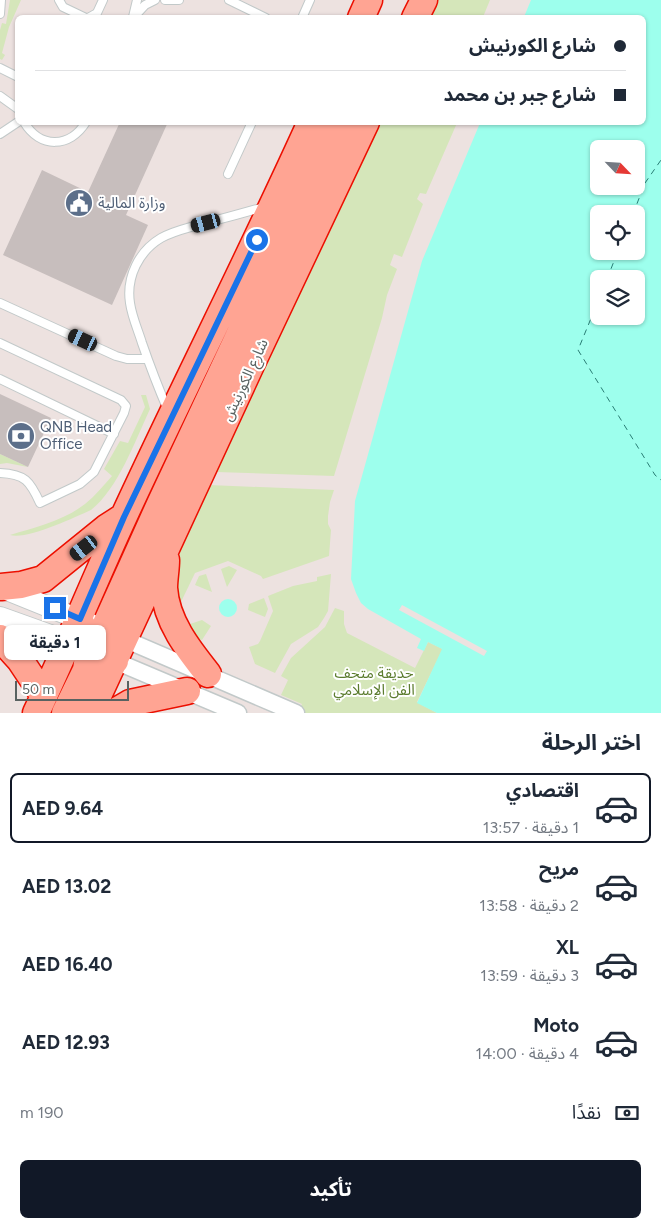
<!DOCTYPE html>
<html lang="ar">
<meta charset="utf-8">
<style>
body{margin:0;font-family:Figtree,"Noto Sans Arabic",sans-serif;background:#f6f6f7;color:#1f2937;direction:rtl;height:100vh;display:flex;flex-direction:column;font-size:19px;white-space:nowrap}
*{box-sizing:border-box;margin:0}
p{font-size:16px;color:#747a83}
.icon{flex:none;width:28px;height:28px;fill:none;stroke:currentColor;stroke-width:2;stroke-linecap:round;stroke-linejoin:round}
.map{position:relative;height:713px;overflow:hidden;direction:ltr}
.details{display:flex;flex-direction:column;background:#fff;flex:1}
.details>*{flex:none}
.guide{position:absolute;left:15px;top:15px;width:631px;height:110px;border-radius:8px;box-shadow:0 1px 4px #0004;direction:rtl;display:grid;align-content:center;height:110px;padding:0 20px;background:#fff}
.needle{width:32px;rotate:115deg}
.tools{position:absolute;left:590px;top:140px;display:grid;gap:10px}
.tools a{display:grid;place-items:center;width:55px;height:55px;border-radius:8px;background:#fff;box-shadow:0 1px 4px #0004;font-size:25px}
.scale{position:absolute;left:15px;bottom:12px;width:114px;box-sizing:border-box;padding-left:5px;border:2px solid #596261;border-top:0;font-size:14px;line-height:18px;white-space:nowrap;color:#596261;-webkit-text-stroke:4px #fff;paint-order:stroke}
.end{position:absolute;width:22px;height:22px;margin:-11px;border:6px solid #1a73e8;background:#fff;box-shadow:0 0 0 2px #fff}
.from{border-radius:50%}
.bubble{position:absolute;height:35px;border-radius:8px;background:#fff;box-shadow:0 1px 4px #0004;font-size:16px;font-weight:700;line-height:35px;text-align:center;direction:rtl}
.car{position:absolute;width:15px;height:30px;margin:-15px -8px;border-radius:6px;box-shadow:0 0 4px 1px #0007;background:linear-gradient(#222 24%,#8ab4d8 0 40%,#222 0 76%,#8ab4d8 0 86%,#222 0)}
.guide b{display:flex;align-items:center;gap:18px;height:48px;font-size:19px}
.guide b+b{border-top:1px solid #e0e1e3}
.guide i{width:12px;height:12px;background:#1f2937}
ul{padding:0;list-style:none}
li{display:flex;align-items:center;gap:15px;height:70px;margin:0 10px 8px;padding:0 10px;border:2px solid transparent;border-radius:8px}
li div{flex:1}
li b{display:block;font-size:19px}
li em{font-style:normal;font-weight:700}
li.current{border-color:#111827}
li>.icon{width:45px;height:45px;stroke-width:1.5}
h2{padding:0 20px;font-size:22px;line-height:60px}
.pay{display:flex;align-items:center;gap:12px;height:55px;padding:0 20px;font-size:19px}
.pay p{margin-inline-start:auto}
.button{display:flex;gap:10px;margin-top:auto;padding:10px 20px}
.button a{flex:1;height:58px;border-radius:8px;background:#111827;color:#fff;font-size:20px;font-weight:700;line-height:58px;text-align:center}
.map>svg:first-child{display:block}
.green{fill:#d5e6ba}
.water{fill:#9dffed;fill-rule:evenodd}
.pier{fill:#ede2e0}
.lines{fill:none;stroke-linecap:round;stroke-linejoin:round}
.ferry{stroke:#2a7e75;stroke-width:1;stroke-dasharray:6 5;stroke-linecap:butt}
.building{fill:#c7bebd}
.service-casing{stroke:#c2c9c9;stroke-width:10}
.minor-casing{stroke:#c2c9c9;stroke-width:19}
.tertiary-casing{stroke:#c2c9c9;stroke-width:22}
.trunk-casing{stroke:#ec0f00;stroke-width:29}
.service{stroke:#fff;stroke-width:8}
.minor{stroke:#fff;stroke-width:16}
.tertiary{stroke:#fff;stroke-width:20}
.trunk{stroke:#ffa493;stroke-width:26}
.route{stroke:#1a73e8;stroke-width:6}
.labels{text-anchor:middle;stroke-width:4;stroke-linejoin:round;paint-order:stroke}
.service-label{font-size:15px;fill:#4e5e75;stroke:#fff;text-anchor:start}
.street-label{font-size:15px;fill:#596261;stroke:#fff}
.park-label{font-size:15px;fill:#5b7c2e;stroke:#fff}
</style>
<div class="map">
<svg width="661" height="713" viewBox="0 0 661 713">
<rect width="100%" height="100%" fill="#ede2e0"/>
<path class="green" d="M10 0H21L9 27 2 53 5 55 2 60 0 59V30L2 23 6 24Z
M437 0H490L483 17 429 18Z
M380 123H457L426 194 420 193 417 199 423 204 402 257 394 254 390 265 397 269 387 295 382 318 334 476 216 472Z
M141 395H146L150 409C135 441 118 489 91 510 73 518 27 540 10 535 36 527 63 521 85 504 95 496 103 486 112 476L104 469 120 441 128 443 145 407Z
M0 454 28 467 7 463 0 464Z
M209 485 334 490 330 502 328 516V524L331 530 329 556 263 579 261 576 228 561 195 573 180 604 176 607 177 582 178 596V581L172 579C176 546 195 515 209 485Z
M229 566 237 570 227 587 221 569Z
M206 574 212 592 195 585 199 576Z
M331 574 328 611 324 618 318 627 291 644 275 673 255 664 249 647 258 644 260 641 273 611 268 596 293 586 317 581V577Z
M264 598 268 609 265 617 248 610 249 604Z
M335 608 344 611V624L347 633 415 668 428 642 443 649 417 702 437 713H297L302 704 281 695 288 680 281 676 291 658 325 627Z
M202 620 211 626 202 640 194 637 187 625Z"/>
<path class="water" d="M531 0H661V713H437L417 703 442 649 428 642 424 651 417 648 421 639 368 609 361 603 356 593 351 579 355 501 422 261 480 123 644 122V18L524 17ZM599 149H636V186H599ZM599 214H636V251H599ZM599 279H636V316H599Z
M219 608a9 9 0 1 1 18 0a9 9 0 1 1-18 0Z"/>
<path class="pier" d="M402 605 487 651 484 656 399 610Z"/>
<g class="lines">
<path class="ferry" d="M633 214 645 183 661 160
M607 279 618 251
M599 299 578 350 655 475 661 480"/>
</g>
<path class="building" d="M120 122H168L126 215 148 225 112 305 3 255 42 170 88 192Z
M0 394 51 418 28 467 0 454Z"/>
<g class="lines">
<defs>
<path id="service" d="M59 0 63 7 86 18
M165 0H179
M229 0 266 18
M0 14 1 0
M133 17 137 0
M88 18 97 13 103 0
M133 18 145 5 155 0
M302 18 310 0
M0 68 18 77
M0 96 18 109
M24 122C40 149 70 148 86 122
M0 134 18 122
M228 174 252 122
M0 303 116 356 127 359H147
M0 343 121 400 126 406 124 413 94 472 80 484 40 503C30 481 25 474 0 473
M0 379 114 434
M167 408C158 387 150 366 142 343 138 330 132 317 130 303 126 277 139 251 161 238 173 231 188 228 201 224 222 219 243 213 264 207"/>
<path id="minor" d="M124 639 296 713
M115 661 238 713"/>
<path id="tertiary" d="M2 588 91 624
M0 617 81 646"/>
<path id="trunk" d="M361 18 369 0
M415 18 424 0
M166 560C166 569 164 579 164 588 166 621 188 649 208 674
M1 587 21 585 43 579 106 528 123 517
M0 638 20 660 44 696
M115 661 102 648 101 635 160 504 339 122
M36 713C67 648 94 581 124 516 185 384 251 255 311 122
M65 713 86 670C89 654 89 640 82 625
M90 713 251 365 366 122
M113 713 130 703 187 691"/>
</defs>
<use href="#service" class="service-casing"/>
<use href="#minor" class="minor-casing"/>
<use href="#tertiary" class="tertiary-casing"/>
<use href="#trunk" class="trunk-casing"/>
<use href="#service" class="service"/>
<use href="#minor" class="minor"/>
<use href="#tertiary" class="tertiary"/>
<use href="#trunk" class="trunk"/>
</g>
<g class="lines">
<path class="route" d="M55 608 80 619 124 517 257 240"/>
</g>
<defs>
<symbol id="civic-disc" viewBox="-11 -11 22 22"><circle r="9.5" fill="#5c6f8a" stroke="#fff"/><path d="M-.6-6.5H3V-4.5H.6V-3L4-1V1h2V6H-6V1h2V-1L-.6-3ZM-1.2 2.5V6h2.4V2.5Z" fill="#fff"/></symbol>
<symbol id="bank-disc" viewBox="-11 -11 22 22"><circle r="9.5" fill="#5c6f8a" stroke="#fff"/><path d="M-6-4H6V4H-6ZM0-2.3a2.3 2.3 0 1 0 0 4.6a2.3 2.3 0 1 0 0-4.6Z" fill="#fff"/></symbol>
</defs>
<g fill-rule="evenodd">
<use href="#civic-disc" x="63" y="187" width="32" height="32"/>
<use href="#bank-disc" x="5" y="420" width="32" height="32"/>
</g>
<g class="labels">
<g class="service-label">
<text x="98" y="208">وزارة المالية</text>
<text x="40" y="432">QNB Head<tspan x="40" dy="17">Office</tspan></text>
</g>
<g class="street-label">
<text transform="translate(245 380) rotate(-65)" y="5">شارع الكورنيش</text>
</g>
<g class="park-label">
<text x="374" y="678">حديقة متحف<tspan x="374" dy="17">الفن الإسلامي</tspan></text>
</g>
</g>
</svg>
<div class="tools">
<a><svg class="needle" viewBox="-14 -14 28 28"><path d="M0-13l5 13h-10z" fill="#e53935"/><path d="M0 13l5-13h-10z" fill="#747a83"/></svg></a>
<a><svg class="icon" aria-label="locate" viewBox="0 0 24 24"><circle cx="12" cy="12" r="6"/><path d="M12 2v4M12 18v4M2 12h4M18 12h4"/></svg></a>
<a><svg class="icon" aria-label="layers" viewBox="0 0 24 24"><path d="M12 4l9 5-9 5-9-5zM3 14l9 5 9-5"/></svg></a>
</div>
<div class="scale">50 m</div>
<i class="end from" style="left:257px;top:240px"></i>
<i class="end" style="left:55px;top:608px"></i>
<div class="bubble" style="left:4px;top:625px;width:102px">1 دقيقة</div>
<i class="car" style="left:206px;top:223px;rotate:255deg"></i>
<i class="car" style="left:83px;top:340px;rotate:295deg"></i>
<i class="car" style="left:84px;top:548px;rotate:232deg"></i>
<div class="guide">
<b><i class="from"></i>شارع الكورنيش</b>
<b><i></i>شارع جبر بن محمد</b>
</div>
</div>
<section class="details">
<h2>اختر الرحلة</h2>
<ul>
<li class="current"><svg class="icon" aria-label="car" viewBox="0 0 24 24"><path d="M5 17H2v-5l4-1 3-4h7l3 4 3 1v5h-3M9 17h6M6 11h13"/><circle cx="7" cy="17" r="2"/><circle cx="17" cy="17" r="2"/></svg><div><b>اقتصادي</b><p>1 دقيقة · 13:57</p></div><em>AED 9.64</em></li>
<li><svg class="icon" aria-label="car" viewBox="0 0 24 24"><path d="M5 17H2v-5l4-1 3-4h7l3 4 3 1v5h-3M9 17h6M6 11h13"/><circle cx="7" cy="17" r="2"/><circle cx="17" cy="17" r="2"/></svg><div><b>مريح</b><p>2 دقيقة · 13:58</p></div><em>AED 13.02</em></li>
<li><svg class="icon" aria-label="car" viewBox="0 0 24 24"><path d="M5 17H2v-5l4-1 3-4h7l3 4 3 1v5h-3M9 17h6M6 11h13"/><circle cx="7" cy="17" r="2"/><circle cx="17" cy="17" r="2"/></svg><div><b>XL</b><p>3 دقيقة · 13:59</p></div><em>AED 16.40</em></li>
<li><svg class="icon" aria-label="car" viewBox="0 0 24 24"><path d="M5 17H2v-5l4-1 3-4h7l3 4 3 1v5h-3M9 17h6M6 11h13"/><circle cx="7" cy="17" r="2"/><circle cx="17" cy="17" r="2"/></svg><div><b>Moto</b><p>4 دقيقة · 14:00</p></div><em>AED 12.93</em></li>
</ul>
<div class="pay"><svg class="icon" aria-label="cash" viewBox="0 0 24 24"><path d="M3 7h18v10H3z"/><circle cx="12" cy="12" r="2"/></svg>نقدًا<p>190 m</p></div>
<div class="button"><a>تأكيد</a></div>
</section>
